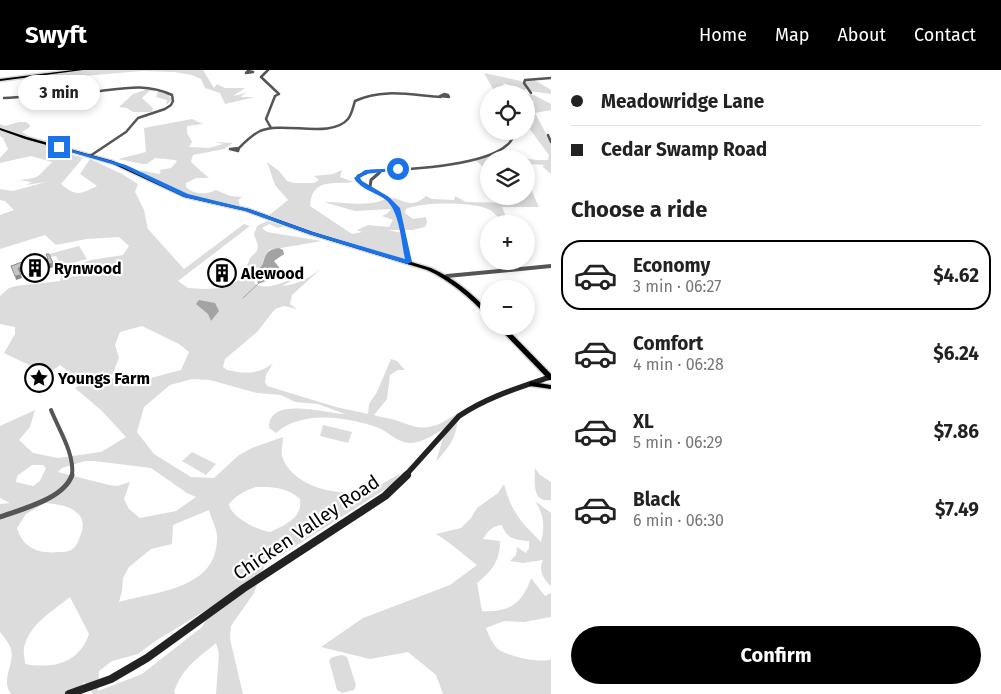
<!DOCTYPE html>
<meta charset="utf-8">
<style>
body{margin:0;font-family:"Fira Sans",sans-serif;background:#f6f6f6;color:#222;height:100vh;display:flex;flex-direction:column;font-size:19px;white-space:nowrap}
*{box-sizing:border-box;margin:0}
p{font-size:16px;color:#767676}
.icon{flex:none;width:28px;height:28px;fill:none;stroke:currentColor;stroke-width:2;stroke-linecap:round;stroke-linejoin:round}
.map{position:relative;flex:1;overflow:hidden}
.panel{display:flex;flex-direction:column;background:#fff;width:450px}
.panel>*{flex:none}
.guide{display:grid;align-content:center;height:110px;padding:0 20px;background:#fff}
.tools{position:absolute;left:480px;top:15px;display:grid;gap:10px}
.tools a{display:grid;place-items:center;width:55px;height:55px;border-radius:50%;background:#fff;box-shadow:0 2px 8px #0003;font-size:25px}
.end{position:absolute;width:22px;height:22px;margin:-11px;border:6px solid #1a73e8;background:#fff;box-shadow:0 0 0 2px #fff}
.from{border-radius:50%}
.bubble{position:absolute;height:35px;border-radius:18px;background:#fff;box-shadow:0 2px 8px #0003;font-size:16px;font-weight:700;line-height:35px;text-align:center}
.guide b{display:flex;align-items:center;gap:18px;height:48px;font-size:19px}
.guide b+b{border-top:1px solid #e0e0e0}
.guide i{width:12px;height:12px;background:#222}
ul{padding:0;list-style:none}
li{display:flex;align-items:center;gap:15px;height:70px;margin:0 10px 8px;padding:0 10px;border:2px solid transparent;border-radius:20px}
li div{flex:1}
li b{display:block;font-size:19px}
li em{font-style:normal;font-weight:700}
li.selected{border-color:#000}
li>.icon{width:45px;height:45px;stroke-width:1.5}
h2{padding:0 20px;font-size:22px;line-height:60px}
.button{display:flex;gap:10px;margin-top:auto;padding:10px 20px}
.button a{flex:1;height:58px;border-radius:30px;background:#000;color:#fff;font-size:20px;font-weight:700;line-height:58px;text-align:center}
header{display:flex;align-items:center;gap:30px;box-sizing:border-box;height:70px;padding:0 25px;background:#000;color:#fff}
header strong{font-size:24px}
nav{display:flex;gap:28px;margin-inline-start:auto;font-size:18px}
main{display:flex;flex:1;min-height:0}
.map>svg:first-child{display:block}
.green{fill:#dcdcdc;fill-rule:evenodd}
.water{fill:#a3a3a3}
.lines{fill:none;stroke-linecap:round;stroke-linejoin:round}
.stream{stroke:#a3a3a3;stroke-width:1}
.primary-casing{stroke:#dbdbdb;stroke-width:3}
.minor-far3{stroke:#555;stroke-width:2.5}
.minor-far2{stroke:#555;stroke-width:3}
.minor-far1{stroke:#555;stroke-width:4}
.minor{stroke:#555;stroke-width:5}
.tertiary{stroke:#555;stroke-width:4}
.secondary-far1{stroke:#222;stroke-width:5.5}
.secondary{stroke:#222;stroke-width:8}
.primary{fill:#000;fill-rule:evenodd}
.wall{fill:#a9a9a9}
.shaded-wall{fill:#898989}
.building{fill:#c4c4c4;stroke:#898989}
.route{fill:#1a73e8}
.labels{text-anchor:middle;stroke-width:4.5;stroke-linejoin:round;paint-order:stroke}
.poi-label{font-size:16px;font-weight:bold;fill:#000;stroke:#fff;text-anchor:start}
.near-street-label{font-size:19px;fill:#000;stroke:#fff}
</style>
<header>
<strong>Swyft</strong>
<nav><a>Home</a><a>Map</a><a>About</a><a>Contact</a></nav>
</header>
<main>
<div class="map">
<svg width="551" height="624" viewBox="0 0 551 624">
<rect width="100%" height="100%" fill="#fff"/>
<path class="green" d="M81 0H203L214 18 217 14 225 18H245L233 26 246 23 240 27H255L225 34 220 23 205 18 201 9 192 5 174 2 142 1 83 6C75 9 75 15 64 12L66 8 64 7H22Z
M484 3 521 11 526 16 524 11 533 9 551 20V24L530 21 528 18 524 20C517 20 511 15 503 13L504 17 497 20 504 22 503 19 520 24H496Z
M151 18 167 23 172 30 166 35 167 30 156 27 158 21H149L142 28 153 38 152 42H133L127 38 119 37 133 24Z
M526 24 534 25 551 34V40L535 43 551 73V104L542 96 546 95 526 94V89H489V102L475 90 494 83 536 90H548L549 85 526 54V35L534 33 533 30 532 32 526 29Z
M192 49 203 54 187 56V63L192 72 189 77 209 78 223 74 215 72 233 73 224 79 193 85 191 91 192 93 209 108H196L186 113V117C195 125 206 125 216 120L230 126 242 127 238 130 240 136 190 126 148 107 139 100 159 104 161 102 159 100 171 98 177 91 175 90 155 88 147 94H143L118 89 146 82 144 58Z
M19 52H26L30 55V57L22 62 35 71 0 59V54L5 56Z
M0 61 83 88 61 114C76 127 81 124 97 116L80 104 90 89 122 104 138 114 135 122 144 140 148 159 184 199 244 154 250 156 178 211 188 218 204 219 225 218 242 208 250 188 257 181 258 176 254 164 257 156 267 151 284 156 278 158 269 154 262 158 267 162 322 171 269 180C264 186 265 188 262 195 258 202 252 205 255 214 268 221 286 211 298 207L282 216C298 215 310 207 322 198L292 225 290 234 297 239 284 236 275 239 257 262 225 289 223 297 227 300C245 304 258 305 273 293L266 305 265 312 267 316 336 337 368 344 369 334 377 322 391 289 397 291 405 300H398L390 305 387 329 374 345C382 348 391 348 398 351 426 362 433 359 458 343 457 367 452 373 436 392L446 358C435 363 423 373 411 373 396 373 389 361 376 357 346 347 302 340 276 363L269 358C268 325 327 344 345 344L318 334 295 332 281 325 257 323 210 310 192 309 170 315 144 337 137 362 154 384 191 407 214 408 239 385 252 378 283 367C283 372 281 381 282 386 291 415 332 425 358 422 373 421 388 410 401 403L392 415 264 496 254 523 231 556 230 569 243 624H216L219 584 216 573C197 589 182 598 174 622L175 624H93L84 612 80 624H11C0 609 15 595 11 579 9 573 4 567 0 562V434L10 433 0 428V356L35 340 30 357 19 370 33 383 58 388 101 382 126 367 101 340 75 318 83 313 60 295 48 304 4 283 15 264V257L0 254V226L9 218 16 216 60 211 64 199 91 190 123 185 129 176 119 167 87 169 56 175 45 165 0 179V145L14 140 5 131 0 130V119L13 121 46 112 26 115 32 112 18 110C41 108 37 107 52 92L31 86 0 93V88L8 79 3 68 0 66ZM142 256 179 274 189 282 181 300 143 310 111 308 119 288 115 275 120 262ZM85 391H94L151 398 187 423 196 427 176 441 140 448 129 439 124 429 130 412 117 416 109 415 58 402 62 398ZM32 395H43L46 398 40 411 33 416 16 412 17 406ZM256 417C273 417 287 417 300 429 303 448 285 455 270 462 259 461 230 447 229 434 237 425 244 421 256 417ZM45 433C63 434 90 440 81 464 78 471 77 477 71 480 67 482 63 482 59 482 40 484 23 479 17 458L26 444ZM209 440C211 448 216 457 217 465 219 520 157 521 119 532L122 521 123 508 129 497 151 479 172 474 173 455ZM70 527 89 564C79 593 54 599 25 594 25 589 23 583 24 578 29 554 53 541 70 527ZM216 534 202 557 142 604 98 621 99 601 112 591 138 584 154 572Z
M267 92 279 101 287 111 294 113H314L319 110 314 106 333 104 342 100 340 107 354 112C333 115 312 107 310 136L352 164 362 162 357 160 368 155 389 157 393 150 382 146 388 143 391 139 355 141 324 132C339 132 356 135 371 133 378 133 383 129 390 128 401 127 410 141 426 126L432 129 454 130 455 126 466 132 509 133 512 130 511 126H526V116L530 117 539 137H502L509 154H503C499 147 492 140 485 138 467 132 423 132 406 139L405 143 413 149 426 147 427 152 425 157 412 160H387L403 163 409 193 267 147 288 130 275 115Z
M79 176 87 189 61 196 56 186 51 187 49 184Z
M323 355 352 362 348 373 320 366Z
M192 382 216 394 206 405 182 391Z
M535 398 540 405 551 412V430C531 433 535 411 535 398Z
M504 414C512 443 520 451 541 472 545 456 544 445 535 431L551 443V516C543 509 538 500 543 490L523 493 510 491 516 485 517 477 526 483 529 478V471C516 470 506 469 502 455 492 456 488 461 483 469L500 471C500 491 492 501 477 513L482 541C509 543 523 533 531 508L545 526 551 523V547L524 552 504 551 486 558C489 566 492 573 498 579 507 586 541 594 551 589V624H443L436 605 408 582 370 589 321 577 363 548 450 515 477 495C464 485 451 473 436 464L461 458 471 448 477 438 498 423Z
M342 585 347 587 356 615 354 620 342 623 337 620 329 590 333 587Z"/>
<path class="water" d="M279 178 283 180 284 184 274 191 282 201 274 208 258 214 256 203C258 200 262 196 263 193 266 183 267 180 279 178Z
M199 230 215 233 219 241 211 251 208 244 196 234Z"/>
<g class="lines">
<path class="stream" d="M243 228 258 214"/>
<defs>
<path id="primary" d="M73 0H83L0 11V9Z
M0 58 27 67 113 91 187 125 249 139 313 162 431 198C454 208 471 223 489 241V247L487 246C469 227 451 211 427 200L309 164 246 141 184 127 111 93 25 69 0 60Z
M497 256H504L551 304V310H549Z
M530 312H532L551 315V319L530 316 529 314Z"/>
</defs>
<use href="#primary" class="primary-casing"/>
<path class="minor-far3" d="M268 0 261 7 279 24 275 26 266 49 271 58
M248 1 253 2 246 3Z
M531 23 524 13 525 10 551 8
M444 24 448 25 449 27 440 26Z
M4 28C34 26 63 25 93 22 121 19 145 12 172 25L173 31 171 35 165 39 138 48 126 62 90 86
M548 65 551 72
M239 78 238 81 230 79Z
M239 78C245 72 252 65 260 61 284 51 331 69 348 49 352 44 353 37 355 31 382 18 412 25 441 27
M363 104 370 101C402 100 483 97 507 75 510 73 512 69 514 66
M378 104 381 101"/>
<path class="minor-far2" d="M366 103 358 106 357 110 387 128 397 138 409 193
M370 117 371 110 379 103"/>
<path class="minor-far1" d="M51 340C59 360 75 384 72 406"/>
<path class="minor" d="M0 447C22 439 64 429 72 405"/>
<path class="tertiary" d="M447 206 551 196"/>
<path class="secondary-far1" d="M405 406 459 346C487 327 518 318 550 307"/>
<path class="secondary" d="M69 624 111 609 147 588 244 518 385 426 407 405"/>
<use href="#primary" class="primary"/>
</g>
<path class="wall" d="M232 196V200L219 210 211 206V202Z"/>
<path class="shaded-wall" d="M53 193 54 197 35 202 34 198Z
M33 195 34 199 20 202 18 198Z
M232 196V200L219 210V206Z
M21 205 22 208 16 210 15 206Z"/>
<path class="building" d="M46 184H49L53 193 34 198 33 195 18 198 21 205 15 206 11 196 36 187 38 192 48 189Z
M224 193 232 196 219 206 211 202Z"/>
<path class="route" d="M59 76 126 95 188 124 249 139 313 162 405 189C401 171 400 142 386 130 376 122 361 120 354 108L365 100 400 98 398 100 366 104 360 108 362 111 389 127 400 138 412 192 407 194 309 164 245 141 184 127 122 97 57 78Z"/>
<defs>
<symbol id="building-ring" viewBox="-11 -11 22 22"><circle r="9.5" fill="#fff" stroke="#000" stroke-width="1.5"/><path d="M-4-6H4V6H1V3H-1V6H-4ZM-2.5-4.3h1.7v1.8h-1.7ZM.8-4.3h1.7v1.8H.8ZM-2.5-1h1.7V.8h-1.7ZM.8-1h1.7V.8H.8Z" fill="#000"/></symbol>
<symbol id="sight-ring" viewBox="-11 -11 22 22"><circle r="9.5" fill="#fff" stroke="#000" stroke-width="1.5"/><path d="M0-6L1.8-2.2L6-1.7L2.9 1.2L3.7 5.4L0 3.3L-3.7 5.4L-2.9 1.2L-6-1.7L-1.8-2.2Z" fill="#000"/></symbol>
</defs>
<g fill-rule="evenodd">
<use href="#building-ring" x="19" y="182" width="32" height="32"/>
<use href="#building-ring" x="206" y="187" width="32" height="32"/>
<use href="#sight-ring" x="23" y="292" width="32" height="32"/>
</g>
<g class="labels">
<g class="poi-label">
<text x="54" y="204">Rynwood</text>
<text x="241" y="209">Alewood</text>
<text x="58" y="314">Youngs Farm</text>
</g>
<g class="near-street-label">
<text transform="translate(306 457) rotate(-34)" y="7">Chicken Valley Road</text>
</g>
</g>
</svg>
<div class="tools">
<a><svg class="icon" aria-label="locate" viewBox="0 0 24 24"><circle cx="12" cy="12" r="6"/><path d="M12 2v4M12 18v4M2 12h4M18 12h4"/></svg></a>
<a><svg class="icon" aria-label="layers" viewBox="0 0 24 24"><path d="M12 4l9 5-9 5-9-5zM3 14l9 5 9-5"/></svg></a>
<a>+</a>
<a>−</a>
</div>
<i class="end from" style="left:398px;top:99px"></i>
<i class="end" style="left:59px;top:77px"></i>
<div class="bubble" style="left:18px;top:5px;width:82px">3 min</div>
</div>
<section class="panel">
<div class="guide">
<b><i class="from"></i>Meadowridge Lane</b>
<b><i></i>Cedar Swamp Road</b>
</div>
<h2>Choose a ride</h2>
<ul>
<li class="selected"><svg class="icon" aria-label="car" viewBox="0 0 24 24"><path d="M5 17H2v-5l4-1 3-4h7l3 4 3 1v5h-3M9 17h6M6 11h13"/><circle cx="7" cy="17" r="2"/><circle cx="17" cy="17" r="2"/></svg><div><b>Economy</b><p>3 min · 06:27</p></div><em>$4.62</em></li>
<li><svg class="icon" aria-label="car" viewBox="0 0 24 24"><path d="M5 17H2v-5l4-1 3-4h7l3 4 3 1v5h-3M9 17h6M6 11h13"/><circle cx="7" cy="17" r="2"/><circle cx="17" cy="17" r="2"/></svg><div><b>Comfort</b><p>4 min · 06:28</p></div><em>$6.24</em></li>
<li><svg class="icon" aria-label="car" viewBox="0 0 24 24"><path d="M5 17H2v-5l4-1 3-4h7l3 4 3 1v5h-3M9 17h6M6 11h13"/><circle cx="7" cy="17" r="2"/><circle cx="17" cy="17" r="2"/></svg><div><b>XL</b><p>5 min · 06:29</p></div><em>$7.86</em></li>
<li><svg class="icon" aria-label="car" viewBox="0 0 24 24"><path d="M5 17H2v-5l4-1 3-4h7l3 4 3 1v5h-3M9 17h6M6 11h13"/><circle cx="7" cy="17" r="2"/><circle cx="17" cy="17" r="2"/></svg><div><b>Black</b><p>6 min · 06:30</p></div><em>$7.49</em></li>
</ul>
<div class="button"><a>Confirm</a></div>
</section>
</main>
